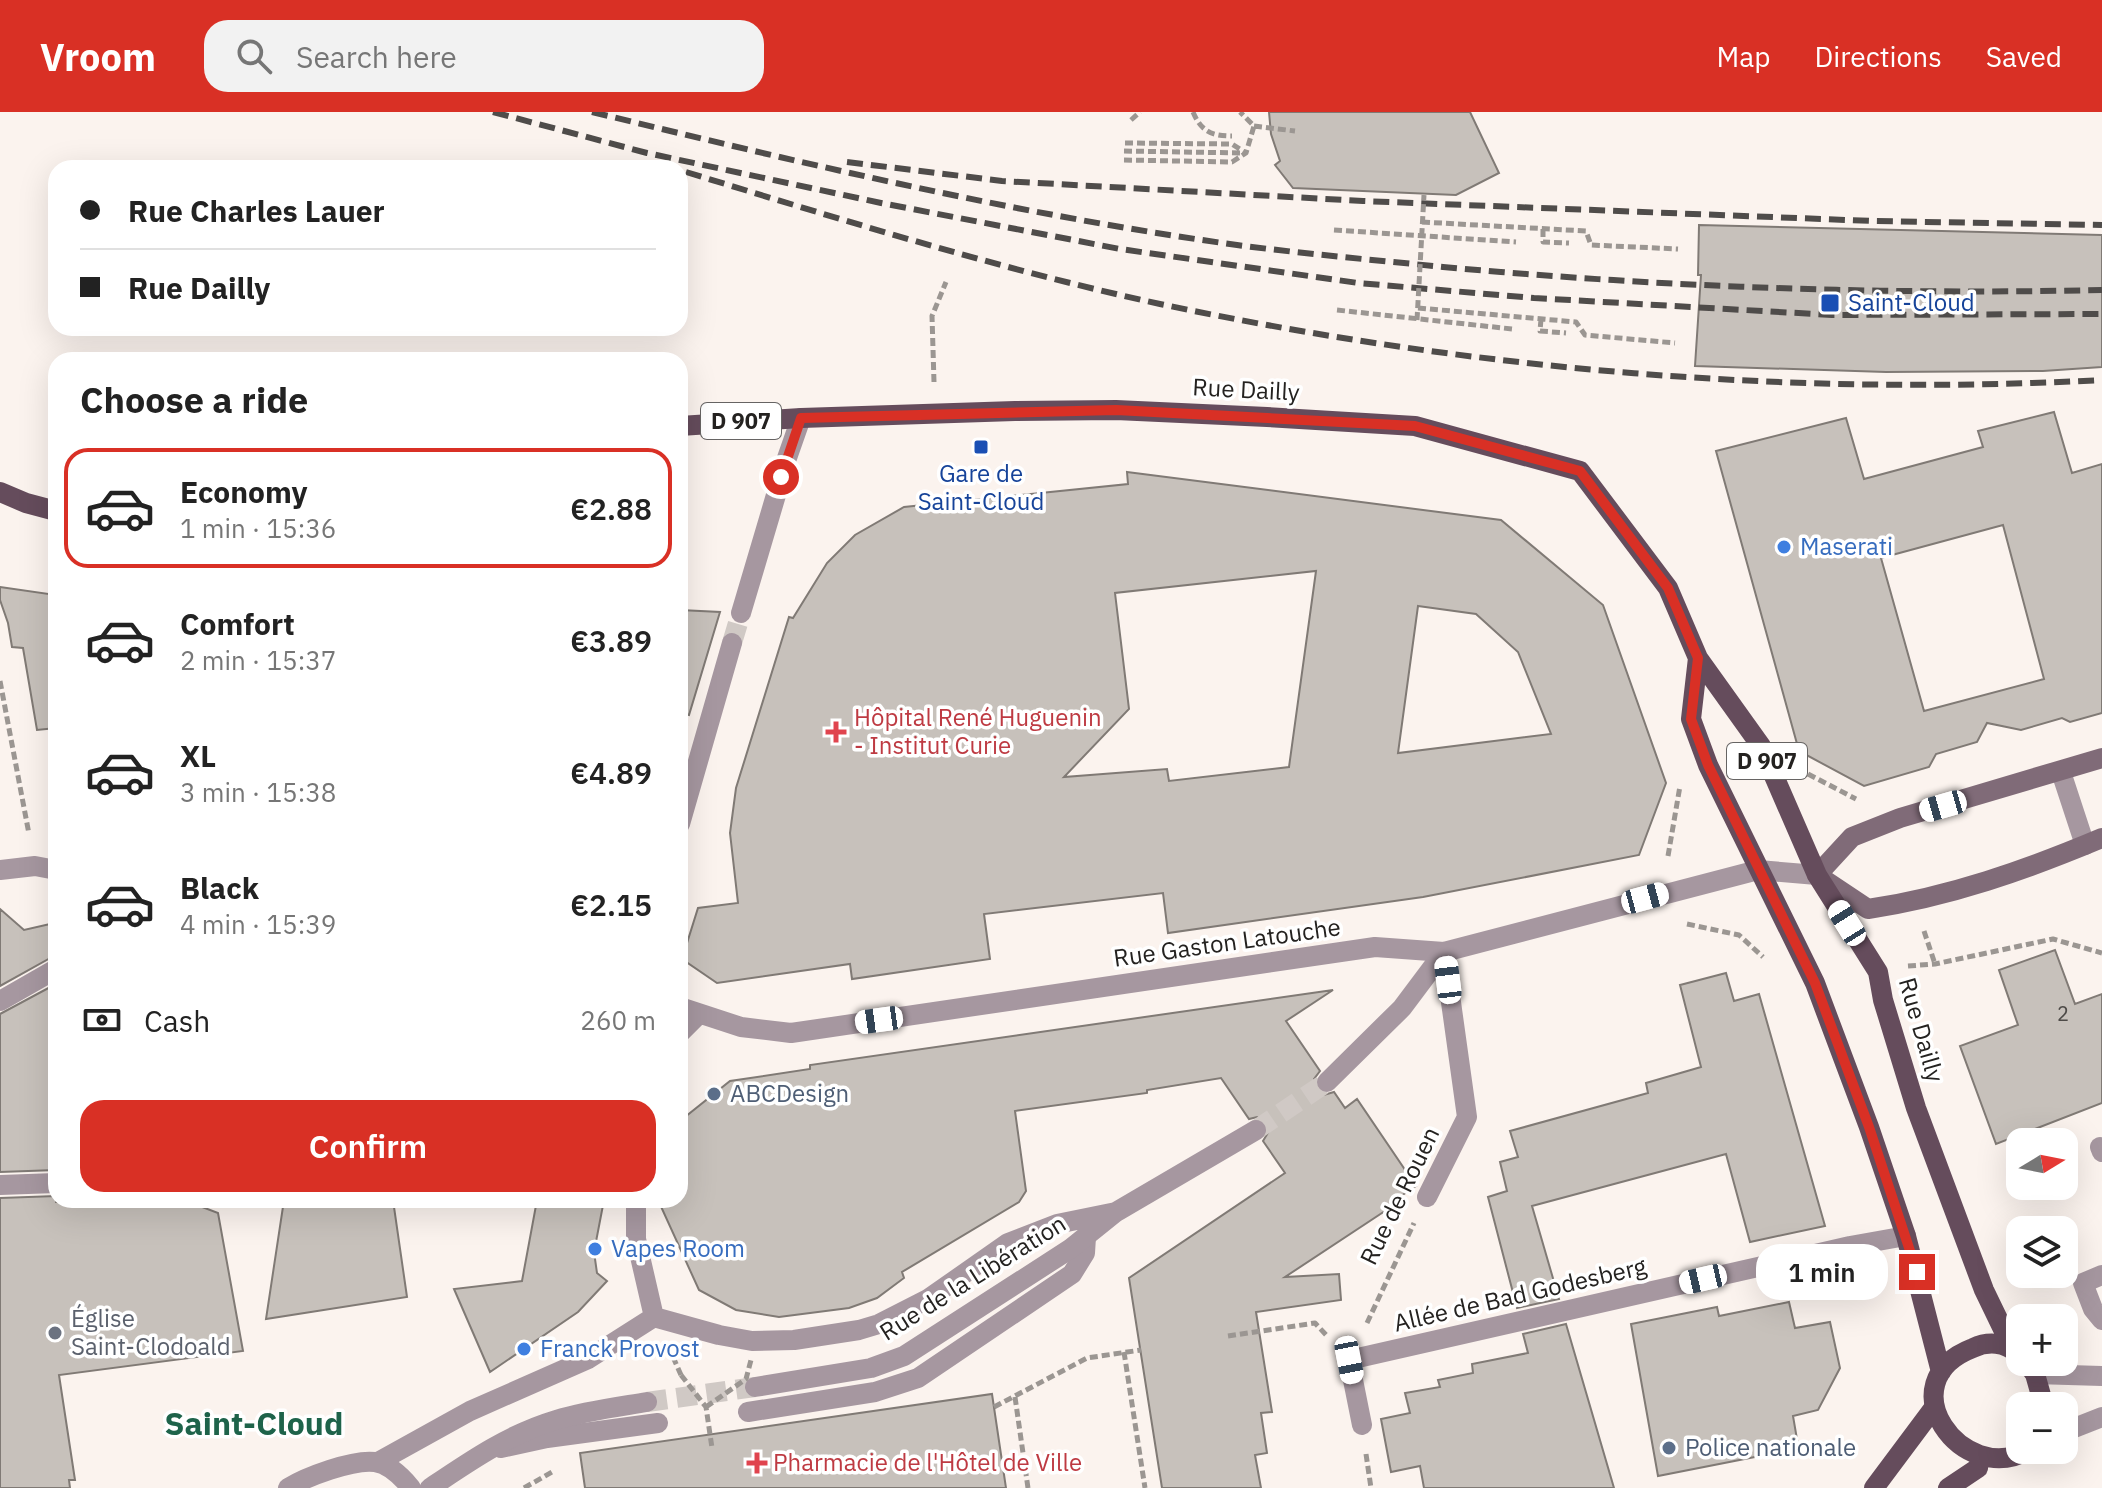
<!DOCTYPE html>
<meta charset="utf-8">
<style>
body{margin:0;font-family:"IBM Plex Sans",sans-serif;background:#f2f2f2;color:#222;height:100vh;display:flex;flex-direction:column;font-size:30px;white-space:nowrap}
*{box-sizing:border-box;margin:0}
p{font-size:26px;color:#767676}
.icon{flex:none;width:44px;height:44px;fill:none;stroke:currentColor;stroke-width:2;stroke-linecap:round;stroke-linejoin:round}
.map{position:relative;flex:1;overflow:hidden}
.drawer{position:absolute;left:48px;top:240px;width:640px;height:856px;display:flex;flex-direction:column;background:#fff;border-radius:24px;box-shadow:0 8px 32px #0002}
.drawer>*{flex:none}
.top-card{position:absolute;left:48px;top:48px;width:640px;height:176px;border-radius:24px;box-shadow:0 8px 32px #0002;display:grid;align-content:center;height:176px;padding:0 32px;background:#fff}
.needle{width:52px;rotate:80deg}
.buttons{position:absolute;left:2006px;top:1016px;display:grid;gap:16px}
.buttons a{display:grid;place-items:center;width:72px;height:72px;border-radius:16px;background:#fff;box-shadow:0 8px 32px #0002;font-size:40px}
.end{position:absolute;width:36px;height:36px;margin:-18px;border:10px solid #d93025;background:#fff;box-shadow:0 0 0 4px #fff}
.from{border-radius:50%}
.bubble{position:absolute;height:56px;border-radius:24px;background:#fff;box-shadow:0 8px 32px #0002;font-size:26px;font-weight:600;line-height:56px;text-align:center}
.car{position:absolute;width:24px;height:48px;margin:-24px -12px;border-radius:10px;box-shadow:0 0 6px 2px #0007;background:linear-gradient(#fff 24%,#345 0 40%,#fff 0 76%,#345 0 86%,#fff 0)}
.top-card b{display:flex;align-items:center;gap:28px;height:76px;font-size:30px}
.top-card b+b{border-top:2px solid #e0e0e0}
.top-card i{width:20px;height:20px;background:#222}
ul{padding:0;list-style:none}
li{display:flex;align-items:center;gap:24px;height:120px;margin:0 16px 12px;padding:0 16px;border:4px solid transparent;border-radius:24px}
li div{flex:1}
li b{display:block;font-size:30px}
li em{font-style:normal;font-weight:600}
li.on{border-color:#d93025}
li>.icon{width:72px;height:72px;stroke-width:1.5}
h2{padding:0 32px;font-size:36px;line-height:96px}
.pay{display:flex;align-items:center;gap:20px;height:88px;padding:0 32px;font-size:30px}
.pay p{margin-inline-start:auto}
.button{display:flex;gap:16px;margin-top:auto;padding:16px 32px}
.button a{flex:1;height:92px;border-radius:24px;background:#d93025;color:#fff;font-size:32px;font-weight:600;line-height:92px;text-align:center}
header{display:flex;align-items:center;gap:48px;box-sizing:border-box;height:112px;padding:0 40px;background:#d93025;color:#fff}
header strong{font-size:38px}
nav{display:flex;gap:44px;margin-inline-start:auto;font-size:28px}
.search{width:560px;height:72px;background:#f2f2f2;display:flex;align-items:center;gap:20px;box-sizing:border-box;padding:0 28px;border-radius:24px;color:#767676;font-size:30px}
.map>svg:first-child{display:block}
.building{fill:#c7c1bb;stroke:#807a75;stroke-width:2;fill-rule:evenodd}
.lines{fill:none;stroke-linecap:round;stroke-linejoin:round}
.street-tunnel{stroke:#d0c9c5;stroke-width:20;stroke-dasharray:20 10;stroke-linecap:butt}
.path{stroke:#9b9692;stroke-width:5;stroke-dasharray:8 4;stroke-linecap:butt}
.lane{stroke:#a697a0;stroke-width:20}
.street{stroke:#a697a0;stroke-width:20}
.secondary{stroke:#806b78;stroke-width:20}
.primary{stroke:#654c5c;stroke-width:20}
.rail{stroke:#4f4c4a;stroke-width:6;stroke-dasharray:16 8;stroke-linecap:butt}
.path-bridge{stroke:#9b9692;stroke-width:5;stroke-dasharray:8 4;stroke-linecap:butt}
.route{stroke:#d93025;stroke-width:10}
.transit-dot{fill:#1a4fb4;stroke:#fff;stroke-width:3}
.shop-dot{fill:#3f7fe0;stroke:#fff;stroke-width:3}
.health-dot{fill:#e0444e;stroke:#fff;stroke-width:3}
.service-dot{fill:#5c6f8a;stroke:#fff;stroke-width:3}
.worship-dot{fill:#6b7280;stroke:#fff;stroke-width:3}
.labels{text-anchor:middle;stroke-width:7;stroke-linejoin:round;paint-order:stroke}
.number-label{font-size:20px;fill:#4d4a47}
.shield{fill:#fff;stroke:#666463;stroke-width:2}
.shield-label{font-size:22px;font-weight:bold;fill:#242220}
.transit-label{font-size:24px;fill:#164399;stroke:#fff;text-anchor:start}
.street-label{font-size:24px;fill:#242220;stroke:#fff}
.shop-label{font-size:24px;fill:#366cbe;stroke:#fff;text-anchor:start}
.health-label{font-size:24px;fill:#be3a42;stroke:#fff;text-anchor:start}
.service-label{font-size:24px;fill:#4e5e75;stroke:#fff;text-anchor:start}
.worship-label{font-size:24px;fill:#5b616d;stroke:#fff;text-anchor:start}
.district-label{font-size:32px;font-weight:bold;fill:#1e634a;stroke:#fff}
</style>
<header>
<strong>Vroom</strong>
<div class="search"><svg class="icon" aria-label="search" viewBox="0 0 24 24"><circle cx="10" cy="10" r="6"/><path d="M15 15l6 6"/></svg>Search here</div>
<nav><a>Map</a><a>Directions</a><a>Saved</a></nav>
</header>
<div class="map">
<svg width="2102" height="1376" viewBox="0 0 2102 1376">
<rect width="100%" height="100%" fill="#fbf3ee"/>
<path class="building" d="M1269 0H1470L1499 61 1456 83 1293 76 1275 53 1280 49 1271 22Z
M1699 113 2102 123V255L2043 259 1886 260 1695 254 1701 163H1698Z
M2054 300 2072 361 2102 352V601L2070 610 2062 606 2021 618 1987 611 1977 630 1936 642 1929 655 1864 674 1799 639 1716 339 1846 306 1864 367 1983 335 1978 319ZM2003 413 2044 567 1924 599 1881 446Z
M1127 360 1501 408 1603 493 1666 671 1639 743 1423 785 1168 821 1163 781 984 802 990 847 852 867 850 852 717 871 682 847 698 796 738 791 730 721 736 676 789 505 793 506 827 451 855 423 904 395 1128 372ZM1316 459 1289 655 1169 669 1167 657 1064 665 1129 597 1115 481ZM1418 494 1476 502 1518 540 1551 622 1398 641Z
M0 475 56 483V616L37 618 23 536 12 535 8 511 0 488Z
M680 498 720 500 689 603 680 601Z
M0 797 24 818 50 812 52 845 0 874Z
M2055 838 2075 892 2102 882V991L1996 1032 1960 934 2018 913 1999 858Z
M1726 861 1734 889 1759 882 1825 1114 1750 1130 1726 1042 1532 1094 1559 1187 1517 1196 1488 1085 1507 1079 1500 1050 1518 1045 1510 1019 1648 981 1646 971 1701 955 1680 873Z
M54 873 56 1058 0 1060V902Z
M1333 878 1286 909 1320 959 1314 967 1317 978 1324 983 1334 980 1345 996 1357 987 1416 1074 1389 1092 1391 1095 1285 1165 1339 1162 1341 1188 1256 1200 1272 1300 1261 1301 1267 1341 1255 1343 1261 1376H1162L1129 1166 1285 1061 1263 1029 1269 1019 1267 1011 1257 1005 1249 1007 1221 966 1147 978V981L1015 999 1026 1079 1019 1090 902 1160 904 1166 877 1186 849 1196 779 1205 736 1198 699 1178 658 1088H680V1009L730 969 810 957V953Z
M56 1084V1090L160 1093 163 1088H184L218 1101 243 1239 59 1263 75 1368H69L70 1376H0V1086Z
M284 1088H393L407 1185 266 1207Z
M537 1088H604L594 1140 597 1161 607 1169 578 1200 490 1260 454 1177 522 1169Z
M1789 1190 1795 1216 1830 1210 1840 1256 1818 1298 1793 1304 1798 1333 1765 1343 1658 1364 1631 1212 1717 1195 1719 1204Z
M1566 1212 1614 1376H1424L1420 1354 1391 1360 1381 1307 1410 1301 1405 1281 1440 1275 1438 1268 1473 1261 1472 1252 1528 1241 1523 1222Z
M992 1282 1006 1376H585L580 1341Z"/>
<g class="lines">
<path class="street-tunnel" d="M732 531 741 501
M1256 1018 1327 970
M647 1290 755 1275"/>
<path class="path" d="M1193 0C1201 19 1211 24 1232 24
M1131 8 1140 0
M1254 14 1295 19
M1125 31 1232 32 1246 41
M1124 39 1243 41
M1124 48 1232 50 1246 41 1254 14 1240 0
M1422 110 1586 119 1591 133 1678 137
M1543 117V130L1569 131
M1334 118 1516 130
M1418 196 1576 210 1585 223 1675 231
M1337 198 1512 217
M1541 207 1540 219 1566 221
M934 270 932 204 946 170
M0 569 29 722
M1808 662 1856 687
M1668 744 1680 674
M1687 812 1739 823 1763 845
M1924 819 1935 852
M1908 854 1935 852 2053 827 2102 841
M1367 1211 1414 1111
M1228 1224 1315 1211 1328 1225
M1124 1240 1145 1376
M673 1245 681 1263
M1015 1285 1028 1376
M994 1295 1087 1246 1141 1238
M1366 1342 1371 1376
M524 1376 552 1360"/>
<path class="lane" d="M2100 1035 2102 1040
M2102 1163 2083 1171 2093 1197 2102 1208
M748 1300 875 1280 918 1266 1072 1162 1085 1141 1086 1125
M1362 1313 1349 1248 1850 1134 1906 1124
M501 1336 547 1326 658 1311"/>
<path class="street" d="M741 501 787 346 801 306
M2061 660 2085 733
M680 712 732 531
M0 758 35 754 56 758
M0 889 56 857
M680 895 741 915 791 921 1375 835 1444 840 1758 758 1817 763
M680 921 698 903
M1327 970 1402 896 1444 840
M0 1073 56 1071
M1427 1085 1467 1005 1444 840
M636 1088V1127L654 1205
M2035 1262 2102 1264
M755 1275 871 1256 904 1244 1070 1137 1116 1100 1256 1018
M2064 1320 2102 1305
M378 1350 470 1299 588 1247 654 1205 719 1223 752 1229 794 1228 859 1218 879 1212 928 1187 1008 1131 1057 1112 1116 1100
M288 1376C306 1365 353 1347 375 1350 389 1352 402 1365 411 1376
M430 1376C470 1349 509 1322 556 1308 585 1299 617 1295 647 1290"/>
<path class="secondary" d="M2102 646 1900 706 1852 725 1817 763 1868 797C1949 785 2026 758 2102 726"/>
<path class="primary" d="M680 314 801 306 1015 299 1116 298 1267 305 1415 314 1580 359 1668 476 1698 546 1761 634 1817 763 1878 860 1883 888 1916 996 1984 1178 2013 1238
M0 380 26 391 56 399
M1698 546 1691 607 1708 653 1815 871 1869 1015 1906 1124 1941 1260
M2018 1242C2005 1230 1988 1229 1973 1236 1885 1270 1963 1376 2028 1338
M2026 1250 2035 1262 2044 1294
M1874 1376 1933 1297
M1948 1376 1978 1356"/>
<path class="rail" d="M493 0 647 41 881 91 1120 137 1358 171 1534 186 1832 203 2102 202
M592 0C805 52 1020 103 1237 133 1306 142 1375 148 1443 155 1662 175 1882 183 2102 178
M847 50 1002 69 1363 89 1873 109 2102 113
M686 60C843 108 999 157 1160 192 1468 257 1787 285 2102 268"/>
<path class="path-bridge" d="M1417 208 1424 83
M681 1263 706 1295 712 1336
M706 1295 746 1267 751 1248"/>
</g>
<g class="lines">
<path class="route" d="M781 365 801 306 1116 298 1415 314 1580 359 1668 476 1698 546 1691 607 1708 653 1815 871 1869 1015 1917 1160"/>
</g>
<g class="transit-dot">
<rect x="1820" y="181" width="20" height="20" rx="4"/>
<rect x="973" y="327" width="16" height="16" rx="4"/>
</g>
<g class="shop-dot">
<circle cx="1784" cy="435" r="8"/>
<circle cx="595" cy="1137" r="8"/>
<circle cx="524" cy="1237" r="8"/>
</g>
<g class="health-dot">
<path d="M832 608h8v8h8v8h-8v8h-8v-8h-8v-8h8z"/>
<path d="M753 1339h8v8h8v8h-8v8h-8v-8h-8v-8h8z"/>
</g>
<g class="service-dot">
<circle cx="714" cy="982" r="8"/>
<circle cx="1669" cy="1336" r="8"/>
</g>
<circle class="worship-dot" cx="55" cy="1221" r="8"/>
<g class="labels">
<g class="number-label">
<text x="2063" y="909">2</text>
</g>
<g class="shield">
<rect x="701" y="291" width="80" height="36" rx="6"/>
<rect x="1727" y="631" width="80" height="36" rx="6"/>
</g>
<g class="shield-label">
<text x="741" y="317">D 907</text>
<text x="1767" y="657">D 907</text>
</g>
<g class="transit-label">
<text x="1848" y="199">Saint-Cloud</text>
<text x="981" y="370" text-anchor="middle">Gare de<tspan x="981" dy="28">Saint-Cloud</tspan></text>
</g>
<g class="street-label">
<text transform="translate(1246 278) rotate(3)" y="8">Rue Dailly</text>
<text transform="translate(1227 831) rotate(-8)" y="8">Rue Gaston Latouche</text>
<text transform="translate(1921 918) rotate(74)" y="8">Rue Dailly</text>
<text transform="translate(1400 1084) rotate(-64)" y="8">Rue de Rouen</text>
<text transform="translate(973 1166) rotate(-32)" y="8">Rue de la Libération</text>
<text transform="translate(1520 1183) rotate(-13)" y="8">Allée de Bad Godesberg</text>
</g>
<g class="shop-label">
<text x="1800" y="443">Maserati</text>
<text x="611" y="1145">Vapes Room</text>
<text x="540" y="1245">Franck Provost</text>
</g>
<g class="health-label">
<text x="854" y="614">Hôpital René Huguenin<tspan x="854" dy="28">- Institut Curie</tspan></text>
<text x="773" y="1359">Pharmacie de l'Hôtel de Ville</text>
</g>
<g class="service-label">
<text x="730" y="990">ABCDesign</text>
<text x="1685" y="1344">Police nationale</text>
</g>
<g class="worship-label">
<text x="71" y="1215">Église<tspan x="71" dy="28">Saint-Clodoald</tspan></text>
</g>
<g class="district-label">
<text x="254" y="1323">Saint-Cloud</text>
</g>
</g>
</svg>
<div class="buttons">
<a><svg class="needle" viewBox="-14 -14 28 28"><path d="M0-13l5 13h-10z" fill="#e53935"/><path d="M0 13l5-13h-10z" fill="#767676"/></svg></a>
<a><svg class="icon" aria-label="layers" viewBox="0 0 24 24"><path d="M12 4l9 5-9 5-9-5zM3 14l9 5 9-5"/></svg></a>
<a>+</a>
<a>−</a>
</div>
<i class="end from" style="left:781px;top:365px"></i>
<i class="end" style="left:1917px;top:1160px"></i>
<div class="bubble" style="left:1756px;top:1132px;width:132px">1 min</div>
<i class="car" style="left:1943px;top:694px;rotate:254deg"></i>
<i class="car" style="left:1645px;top:786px;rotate:75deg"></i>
<i class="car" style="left:1847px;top:811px;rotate:328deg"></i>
<i class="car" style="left:1448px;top:868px;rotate:353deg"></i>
<i class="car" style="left:879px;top:908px;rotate:262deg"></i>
<i class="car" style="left:1703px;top:1167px;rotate:257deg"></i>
<i class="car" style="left:1349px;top:1248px;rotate:169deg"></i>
<div class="top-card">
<b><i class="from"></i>Rue Charles Lauer</b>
<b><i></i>Rue Dailly</b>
</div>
<section class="drawer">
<h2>Choose a ride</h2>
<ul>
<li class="on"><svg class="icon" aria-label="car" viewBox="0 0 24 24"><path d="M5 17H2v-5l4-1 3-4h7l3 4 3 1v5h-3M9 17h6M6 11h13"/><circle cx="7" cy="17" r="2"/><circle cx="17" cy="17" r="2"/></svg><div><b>Economy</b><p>1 min · 15:36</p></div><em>€2.88</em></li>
<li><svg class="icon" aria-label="car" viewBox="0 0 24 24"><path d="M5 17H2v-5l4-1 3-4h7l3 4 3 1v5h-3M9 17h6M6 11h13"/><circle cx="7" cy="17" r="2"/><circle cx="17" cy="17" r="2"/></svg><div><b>Comfort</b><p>2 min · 15:37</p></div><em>€3.89</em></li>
<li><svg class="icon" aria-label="car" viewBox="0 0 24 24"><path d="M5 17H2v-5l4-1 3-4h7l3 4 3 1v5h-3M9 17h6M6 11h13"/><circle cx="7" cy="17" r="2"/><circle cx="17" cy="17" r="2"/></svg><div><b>XL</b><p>3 min · 15:38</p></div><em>€4.89</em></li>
<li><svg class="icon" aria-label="car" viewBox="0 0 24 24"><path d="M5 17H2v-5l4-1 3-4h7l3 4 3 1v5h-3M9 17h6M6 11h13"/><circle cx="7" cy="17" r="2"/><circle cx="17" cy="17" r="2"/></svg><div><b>Black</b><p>4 min · 15:39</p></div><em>€2.15</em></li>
</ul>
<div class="pay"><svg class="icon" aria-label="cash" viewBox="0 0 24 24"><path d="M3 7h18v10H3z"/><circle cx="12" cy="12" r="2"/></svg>Cash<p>260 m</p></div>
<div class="button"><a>Confirm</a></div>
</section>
</div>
